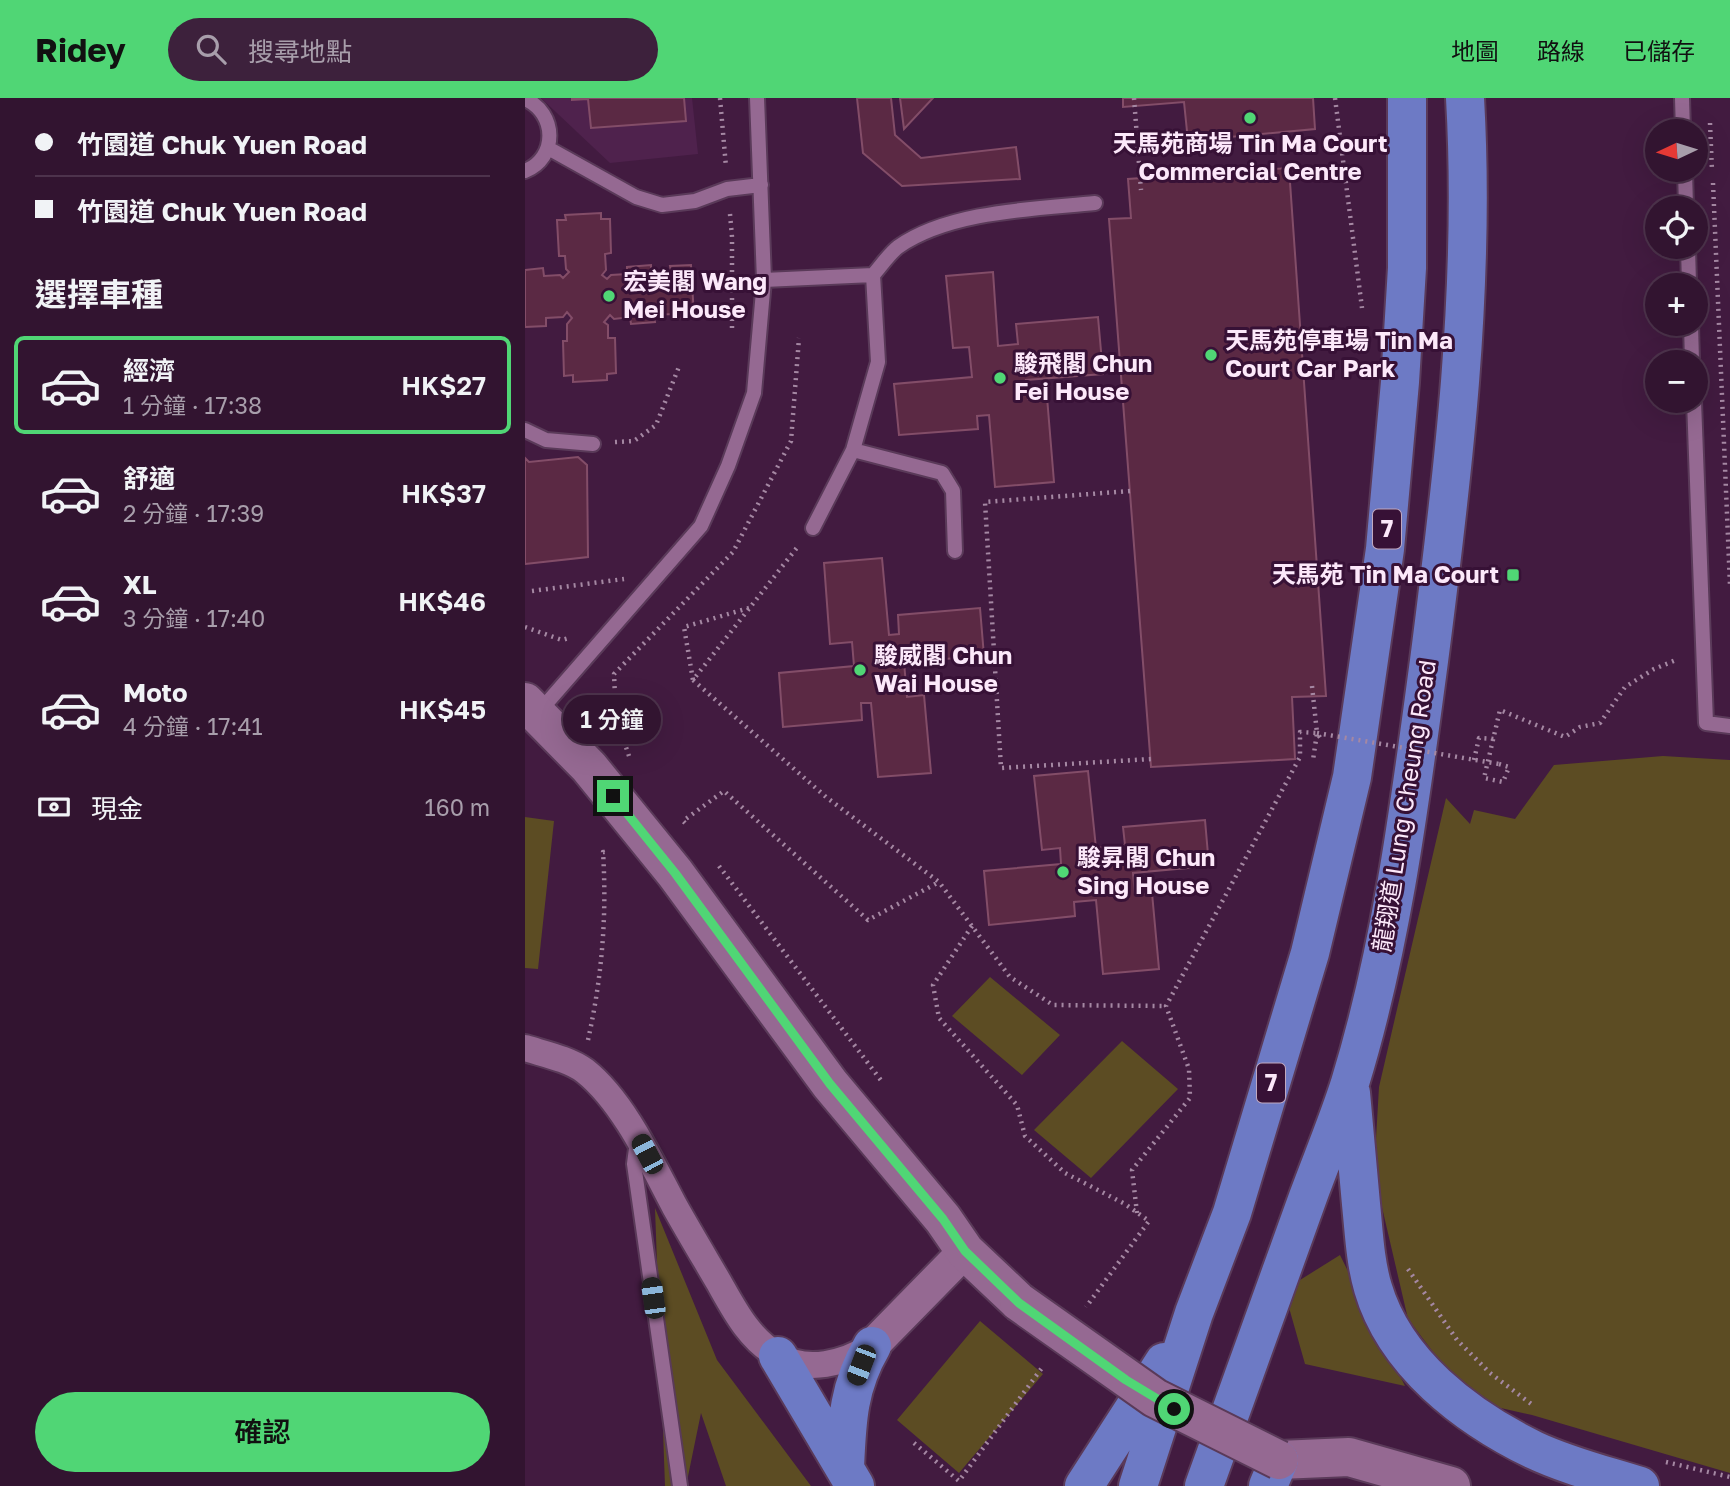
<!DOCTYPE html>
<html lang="zh-TW">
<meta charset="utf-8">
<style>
body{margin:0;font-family:"Golos Text","Noto Sans TC",sans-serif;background:#3d213c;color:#f1f3f6;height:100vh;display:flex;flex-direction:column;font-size:26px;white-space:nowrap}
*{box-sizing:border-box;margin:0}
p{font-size:23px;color:#a89eab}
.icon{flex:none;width:38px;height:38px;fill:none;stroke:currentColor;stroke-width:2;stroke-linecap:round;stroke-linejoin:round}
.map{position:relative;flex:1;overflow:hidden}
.side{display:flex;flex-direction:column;background:#321430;width:525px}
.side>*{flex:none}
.guide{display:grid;align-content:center;height:154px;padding:0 35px;background:#321430}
.needle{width:46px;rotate:266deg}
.controls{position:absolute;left:1120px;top:21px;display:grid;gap:14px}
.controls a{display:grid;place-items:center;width:63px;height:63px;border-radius:50%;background:#321430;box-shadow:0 7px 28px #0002,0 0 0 2px #4d334c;font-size:35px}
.end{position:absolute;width:32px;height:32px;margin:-16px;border:9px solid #50d675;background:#111;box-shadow:0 0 0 4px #111}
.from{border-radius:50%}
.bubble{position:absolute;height:49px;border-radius:24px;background:#321430;box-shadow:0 7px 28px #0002,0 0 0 2px #4d334c;font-size:23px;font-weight:600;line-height:49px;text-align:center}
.car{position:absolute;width:21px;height:42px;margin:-21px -10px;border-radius:9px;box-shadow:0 0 5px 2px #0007;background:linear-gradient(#222 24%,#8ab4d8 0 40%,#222 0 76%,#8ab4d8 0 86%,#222 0)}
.guide b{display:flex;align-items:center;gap:24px;height:66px;font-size:26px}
.guide b+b{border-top:2px solid #4d334c}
.guide i{width:18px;height:18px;background:#f1f3f6}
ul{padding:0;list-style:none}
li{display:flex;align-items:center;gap:21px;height:98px;margin:0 14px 10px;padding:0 21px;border:4px solid transparent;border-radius:10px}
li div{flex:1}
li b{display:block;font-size:26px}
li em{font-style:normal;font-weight:600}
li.on{border-color:#50d675}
li>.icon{width:63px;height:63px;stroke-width:1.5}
h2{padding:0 35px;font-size:32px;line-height:84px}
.pay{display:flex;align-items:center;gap:18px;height:77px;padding:0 35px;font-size:26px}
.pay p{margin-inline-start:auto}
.button{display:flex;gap:14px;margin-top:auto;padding:14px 35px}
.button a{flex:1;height:80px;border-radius:42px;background:#50d675;color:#111;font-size:28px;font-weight:600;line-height:80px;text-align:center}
header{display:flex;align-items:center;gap:42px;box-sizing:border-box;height:98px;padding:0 35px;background:#50d675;color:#111}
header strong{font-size:33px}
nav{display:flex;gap:38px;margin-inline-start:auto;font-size:24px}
.search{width:490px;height:63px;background:#3d213c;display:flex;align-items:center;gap:18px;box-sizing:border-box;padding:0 24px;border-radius:38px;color:#a89eab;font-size:26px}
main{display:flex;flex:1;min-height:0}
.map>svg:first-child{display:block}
.built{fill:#4f224d}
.green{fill:#5c4c23}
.building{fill:#5b2944;stroke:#834d68;stroke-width:2}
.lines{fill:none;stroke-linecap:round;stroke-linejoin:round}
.service-casing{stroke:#5a3a59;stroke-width:18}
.minor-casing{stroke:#5a3a59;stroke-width:30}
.tertiary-casing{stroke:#5a3a59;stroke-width:37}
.secondary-casing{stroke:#5a3a59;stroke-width:42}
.trunk-casing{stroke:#5a3a59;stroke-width:42}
.path{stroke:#a588a3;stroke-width:4.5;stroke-dasharray:2 5;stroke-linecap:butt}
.service{stroke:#956992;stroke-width:14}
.minor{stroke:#956992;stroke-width:26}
.tertiary{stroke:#956992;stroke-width:33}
.secondary{stroke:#956992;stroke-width:38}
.trunk{stroke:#6d7ac5;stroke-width:38}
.secondary-bridge-casing{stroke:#5a3a59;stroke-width:42;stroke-linecap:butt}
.path-bridge{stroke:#a588a3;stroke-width:4.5;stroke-dasharray:2 5;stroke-linecap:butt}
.secondary-bridge{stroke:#956992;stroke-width:38}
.route{stroke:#50d675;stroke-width:9}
.poi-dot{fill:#50d675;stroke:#371136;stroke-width:2.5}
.labels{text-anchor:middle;stroke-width:6;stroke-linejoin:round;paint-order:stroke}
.shield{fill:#371136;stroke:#c1a8bf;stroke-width:2}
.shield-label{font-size:23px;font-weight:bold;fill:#fce8fa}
.poi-label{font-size:24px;font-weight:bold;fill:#fce8fa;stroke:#371136;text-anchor:start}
.street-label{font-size:24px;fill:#fce8fa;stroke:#371136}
</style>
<header>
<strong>Ridey</strong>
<div class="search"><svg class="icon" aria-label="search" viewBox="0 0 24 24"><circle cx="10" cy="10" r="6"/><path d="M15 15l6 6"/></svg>搜尋地點</div>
<nav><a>地圖</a><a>路線</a><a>已儲存</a></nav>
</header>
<main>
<section class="side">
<div class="guide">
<b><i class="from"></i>竹園道 Chuk Yuen Road</b>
<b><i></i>竹園道 Chuk Yuen Road</b>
</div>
<h2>選擇車種</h2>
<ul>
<li class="on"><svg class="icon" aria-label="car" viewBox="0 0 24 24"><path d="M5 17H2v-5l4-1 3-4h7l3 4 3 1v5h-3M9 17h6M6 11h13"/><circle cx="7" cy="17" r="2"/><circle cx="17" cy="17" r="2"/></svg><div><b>經濟</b><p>1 分鐘 · 17:38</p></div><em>HK$27</em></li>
<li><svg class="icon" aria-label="car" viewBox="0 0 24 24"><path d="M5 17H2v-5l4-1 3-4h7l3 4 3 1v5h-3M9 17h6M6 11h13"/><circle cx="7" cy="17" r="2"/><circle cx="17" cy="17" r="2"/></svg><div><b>舒適</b><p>2 分鐘 · 17:39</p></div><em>HK$37</em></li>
<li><svg class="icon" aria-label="car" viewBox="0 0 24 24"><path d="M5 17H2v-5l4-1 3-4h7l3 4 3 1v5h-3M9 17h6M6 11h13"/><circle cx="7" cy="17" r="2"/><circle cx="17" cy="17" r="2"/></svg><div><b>XL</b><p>3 分鐘 · 17:40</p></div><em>HK$46</em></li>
<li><svg class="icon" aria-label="car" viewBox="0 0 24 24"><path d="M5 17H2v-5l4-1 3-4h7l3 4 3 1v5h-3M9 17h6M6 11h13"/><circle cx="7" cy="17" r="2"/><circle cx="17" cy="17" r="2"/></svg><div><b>Moto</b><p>4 分鐘 · 17:41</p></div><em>HK$45</em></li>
</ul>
<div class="pay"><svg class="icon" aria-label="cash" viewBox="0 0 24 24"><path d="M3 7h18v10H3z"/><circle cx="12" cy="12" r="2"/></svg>現金<p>160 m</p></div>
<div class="button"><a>確認</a></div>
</section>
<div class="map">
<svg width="1205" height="1388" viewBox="0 0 1205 1388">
<rect width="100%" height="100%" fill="#421b40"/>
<path class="built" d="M16 0H167L173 56 85 65Z"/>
<path class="green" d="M1138 658 1205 662V1375L1007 1317 945 1303 883 1221 849 1075 854 989 921 700 945 726 949 712 990 721 1029 667Z
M0 719 29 723 13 871 0 870Z
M465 879 535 937 497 977 427 918Z
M597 943 653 991 566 1080 509 1032Z
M130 1110 192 1262 286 1388H201L176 1315 161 1388H140Z
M815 1157 880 1288 780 1266 759 1192Z
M455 1223 518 1276 434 1375 372 1322Z"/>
<path class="building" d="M47 0H159L161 23 66 30 63 1 47 2Z
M332 0H366L370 37 396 60 491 49 495 81 377 88 338 55Z
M375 0H408L379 31Z
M598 0H788L790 31 663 43 659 4 598 9Z
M764 70 801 598 767 599 770 661 626 669 584 121 606 120 603 81Z
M76 115V121H85L86 155 80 156 81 172 77 177 82 181 86 177 102 176V169L126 167V174L146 173 145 168 166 167 169 219 148 221V216L129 217 130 224 106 226 105 219 89 221 85 217 79 224 83 227V240H90L91 275 82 276V282L48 284V277L39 278 38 243H42V226L47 220 42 214 38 219 21 220V228L0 229V172L18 170 19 178 35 177 38 180 44 174 41 171 40 158H34L32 122H41L40 117Z
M468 174 473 248 493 246 491 226 573 219 578 276 501 282 503 301 522 299 529 384 470 389 464 317 452 318 453 331 374 337 369 286 447 279 444 249 428 250 421 178Z
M53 359 62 367 63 459 0 466V360L4 364Z
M357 460 364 537 374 536 373 517 455 510 459 558 379 564 382 599 399 597 406 675 353 679 346 605H336L337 622 258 629 254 575 329 568 327 544 305 546 299 465Z
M563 673 571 750 600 747 598 729 680 722 684 768 608 775 610 797 627 795 634 871 578 876 571 802 549 804 550 818 464 827 459 773 536 766 535 750 517 752 509 678Z"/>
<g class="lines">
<defs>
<path id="service" d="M1157 0 1158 33
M0 1C32 15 33 60 0 73
M23 50 111 99 137 107 170 103 202 91 236 87
M1160 72 1161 110
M1163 149 1164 187
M239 182 348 177C356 168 364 156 373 149 424 113 510 111 570 105
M1166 226 1167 264
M1169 303 1181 625 1205 628
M0 332 21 342 68 346
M328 352 417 375 428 393 430 453
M288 430 328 352 353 264 348 177
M14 614 176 428 203 368 229 295 239 182 232 0
M112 1043 109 1066 155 1388"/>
<path id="minor" d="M0 950C19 956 44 961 60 973 99 1004 127 1066 150 1109 164 1134 179 1159 193 1183 209 1211 223 1240 252 1257 282 1276 320 1265 347 1248"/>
<path id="tertiary" d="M347 1248 440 1153"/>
<path id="secondary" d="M0 604 64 669 150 775 305 986 418 1121 440 1153 494 1204
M754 1362 824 1359 926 1388"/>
<path id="trunk" d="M826 995C829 1032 833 1069 836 1106 839 1135 840 1163 848 1190 870 1265 941 1319 1009 1352 1043 1368 1080 1377 1115 1388
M253 1258 330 1388
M320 1370C322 1324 323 1289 347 1248
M559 1388 639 1264
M613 1388 669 1215 707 1115 785 855 827 679 860 451 875 284 882 170V0
M679 1388C713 1292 749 1195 783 1099 797 1061 813 1023 825 985 867 848 885 704 904 563 928 377 951 188 940 0
M743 1388 754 1362"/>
</defs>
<use href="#service" class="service-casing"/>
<use href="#minor" class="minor-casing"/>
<use href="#tertiary" class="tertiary-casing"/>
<use href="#secondary" class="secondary-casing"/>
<use href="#trunk" class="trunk-casing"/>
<path class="path" d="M195 0 201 69
M609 0 616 92
M810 0 837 210
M1185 25 1187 73
M1132 36V50
M1188 85 1205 487
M205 116 207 139V233
M90 344 109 343 131 327 155 266
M605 393 460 404 476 670 626 661
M7 493 99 481
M224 510 159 529 168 582 274 447
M0 529 37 542 44 540
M168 582 301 699 414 784 485 879 528 907 641 908
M787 588 792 635 788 662
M104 658 91 620 89 576 208 454 266 343 274 240
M949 662 954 640 969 641
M974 666 984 669 978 684 959 680 975 612 1040 639 1055 629 1075 625 1100 589 1129 571 1151 562
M160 725 158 723 199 693 343 822 414 784
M194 768 358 985
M447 828 408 887 414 920 492 1007 500 1038 540 1075 600 1106 624 1123 561 1209
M63 942C77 879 82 818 78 754H84
M612 1115 607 1072 665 1000 664 971 641 908 775 659V634L792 635 796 641
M883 1171 932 1242 965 1275 1009 1308
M389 1345 434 1383 519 1267
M1141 1364 1205 1379"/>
<use href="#service" class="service"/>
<use href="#minor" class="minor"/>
<use href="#tertiary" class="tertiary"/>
<use href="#secondary" class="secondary"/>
<use href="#trunk" class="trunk"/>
<defs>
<path id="secondary-bridge" d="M494 1204 630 1300 754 1362"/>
</defs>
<use href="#secondary-bridge" class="secondary-bridge-casing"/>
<path class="path-bridge" d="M792 635 974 666"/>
<use href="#secondary-bridge" class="secondary-bridge"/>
</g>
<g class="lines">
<path class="route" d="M88 698 150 775 305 986 418 1121 440 1153 494 1205 601 1282 649 1311"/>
</g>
<g class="poi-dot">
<circle cx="725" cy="20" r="7"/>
<circle cx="84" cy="198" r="7"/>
<circle cx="686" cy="257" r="7"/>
<circle cx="475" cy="280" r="7"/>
<rect x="981" y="470" width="14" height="14" rx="3.5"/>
<circle cx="335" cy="572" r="7"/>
<circle cx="538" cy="774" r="7"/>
</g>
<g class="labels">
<g class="shield">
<rect x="848" y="411.5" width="28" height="39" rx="5"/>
<rect x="732" y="965.5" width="28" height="39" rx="5"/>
</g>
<g class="shield-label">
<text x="862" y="439">7</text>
<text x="746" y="993">7</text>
</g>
<g class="poi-label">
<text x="725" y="54" text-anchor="middle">天馬苑商場 Tin Ma Court<tspan x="725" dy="28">Commercial Centre</tspan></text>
<text x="98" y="192">宏美閣 Wang<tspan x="98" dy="28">Mei House</tspan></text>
<text x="700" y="251">天馬苑停車場 Tin Ma<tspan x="700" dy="28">Court Car Park</tspan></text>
<text x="489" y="274">駿飛閣 Chun<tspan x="489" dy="28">Fei House</tspan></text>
<text x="974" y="485" text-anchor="end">天馬苑 Tin Ma Court</text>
<text x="349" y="566">駿威閣 Chun<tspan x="349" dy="28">Wai House</tspan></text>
<text x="552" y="768">駿昇閣 Chun<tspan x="552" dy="28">Sing House</tspan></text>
</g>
<g class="street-label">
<text transform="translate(880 708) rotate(-81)" y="8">龍翔道 Lung Cheung Road</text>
</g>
</g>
</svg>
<div class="controls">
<a><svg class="needle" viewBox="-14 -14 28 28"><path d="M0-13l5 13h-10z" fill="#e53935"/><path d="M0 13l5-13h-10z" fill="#a89eab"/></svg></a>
<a><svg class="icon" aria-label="locate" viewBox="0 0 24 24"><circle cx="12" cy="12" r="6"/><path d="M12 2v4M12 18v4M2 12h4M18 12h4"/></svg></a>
<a>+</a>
<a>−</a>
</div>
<i class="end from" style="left:649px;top:1311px"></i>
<i class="end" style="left:88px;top:698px"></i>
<div class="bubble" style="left:38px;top:597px;width:98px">1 分鐘</div>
<i class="car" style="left:122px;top:1056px;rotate:332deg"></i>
<i class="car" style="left:128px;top:1200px;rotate:352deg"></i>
<i class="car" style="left:336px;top:1267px;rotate:201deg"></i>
</div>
</main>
